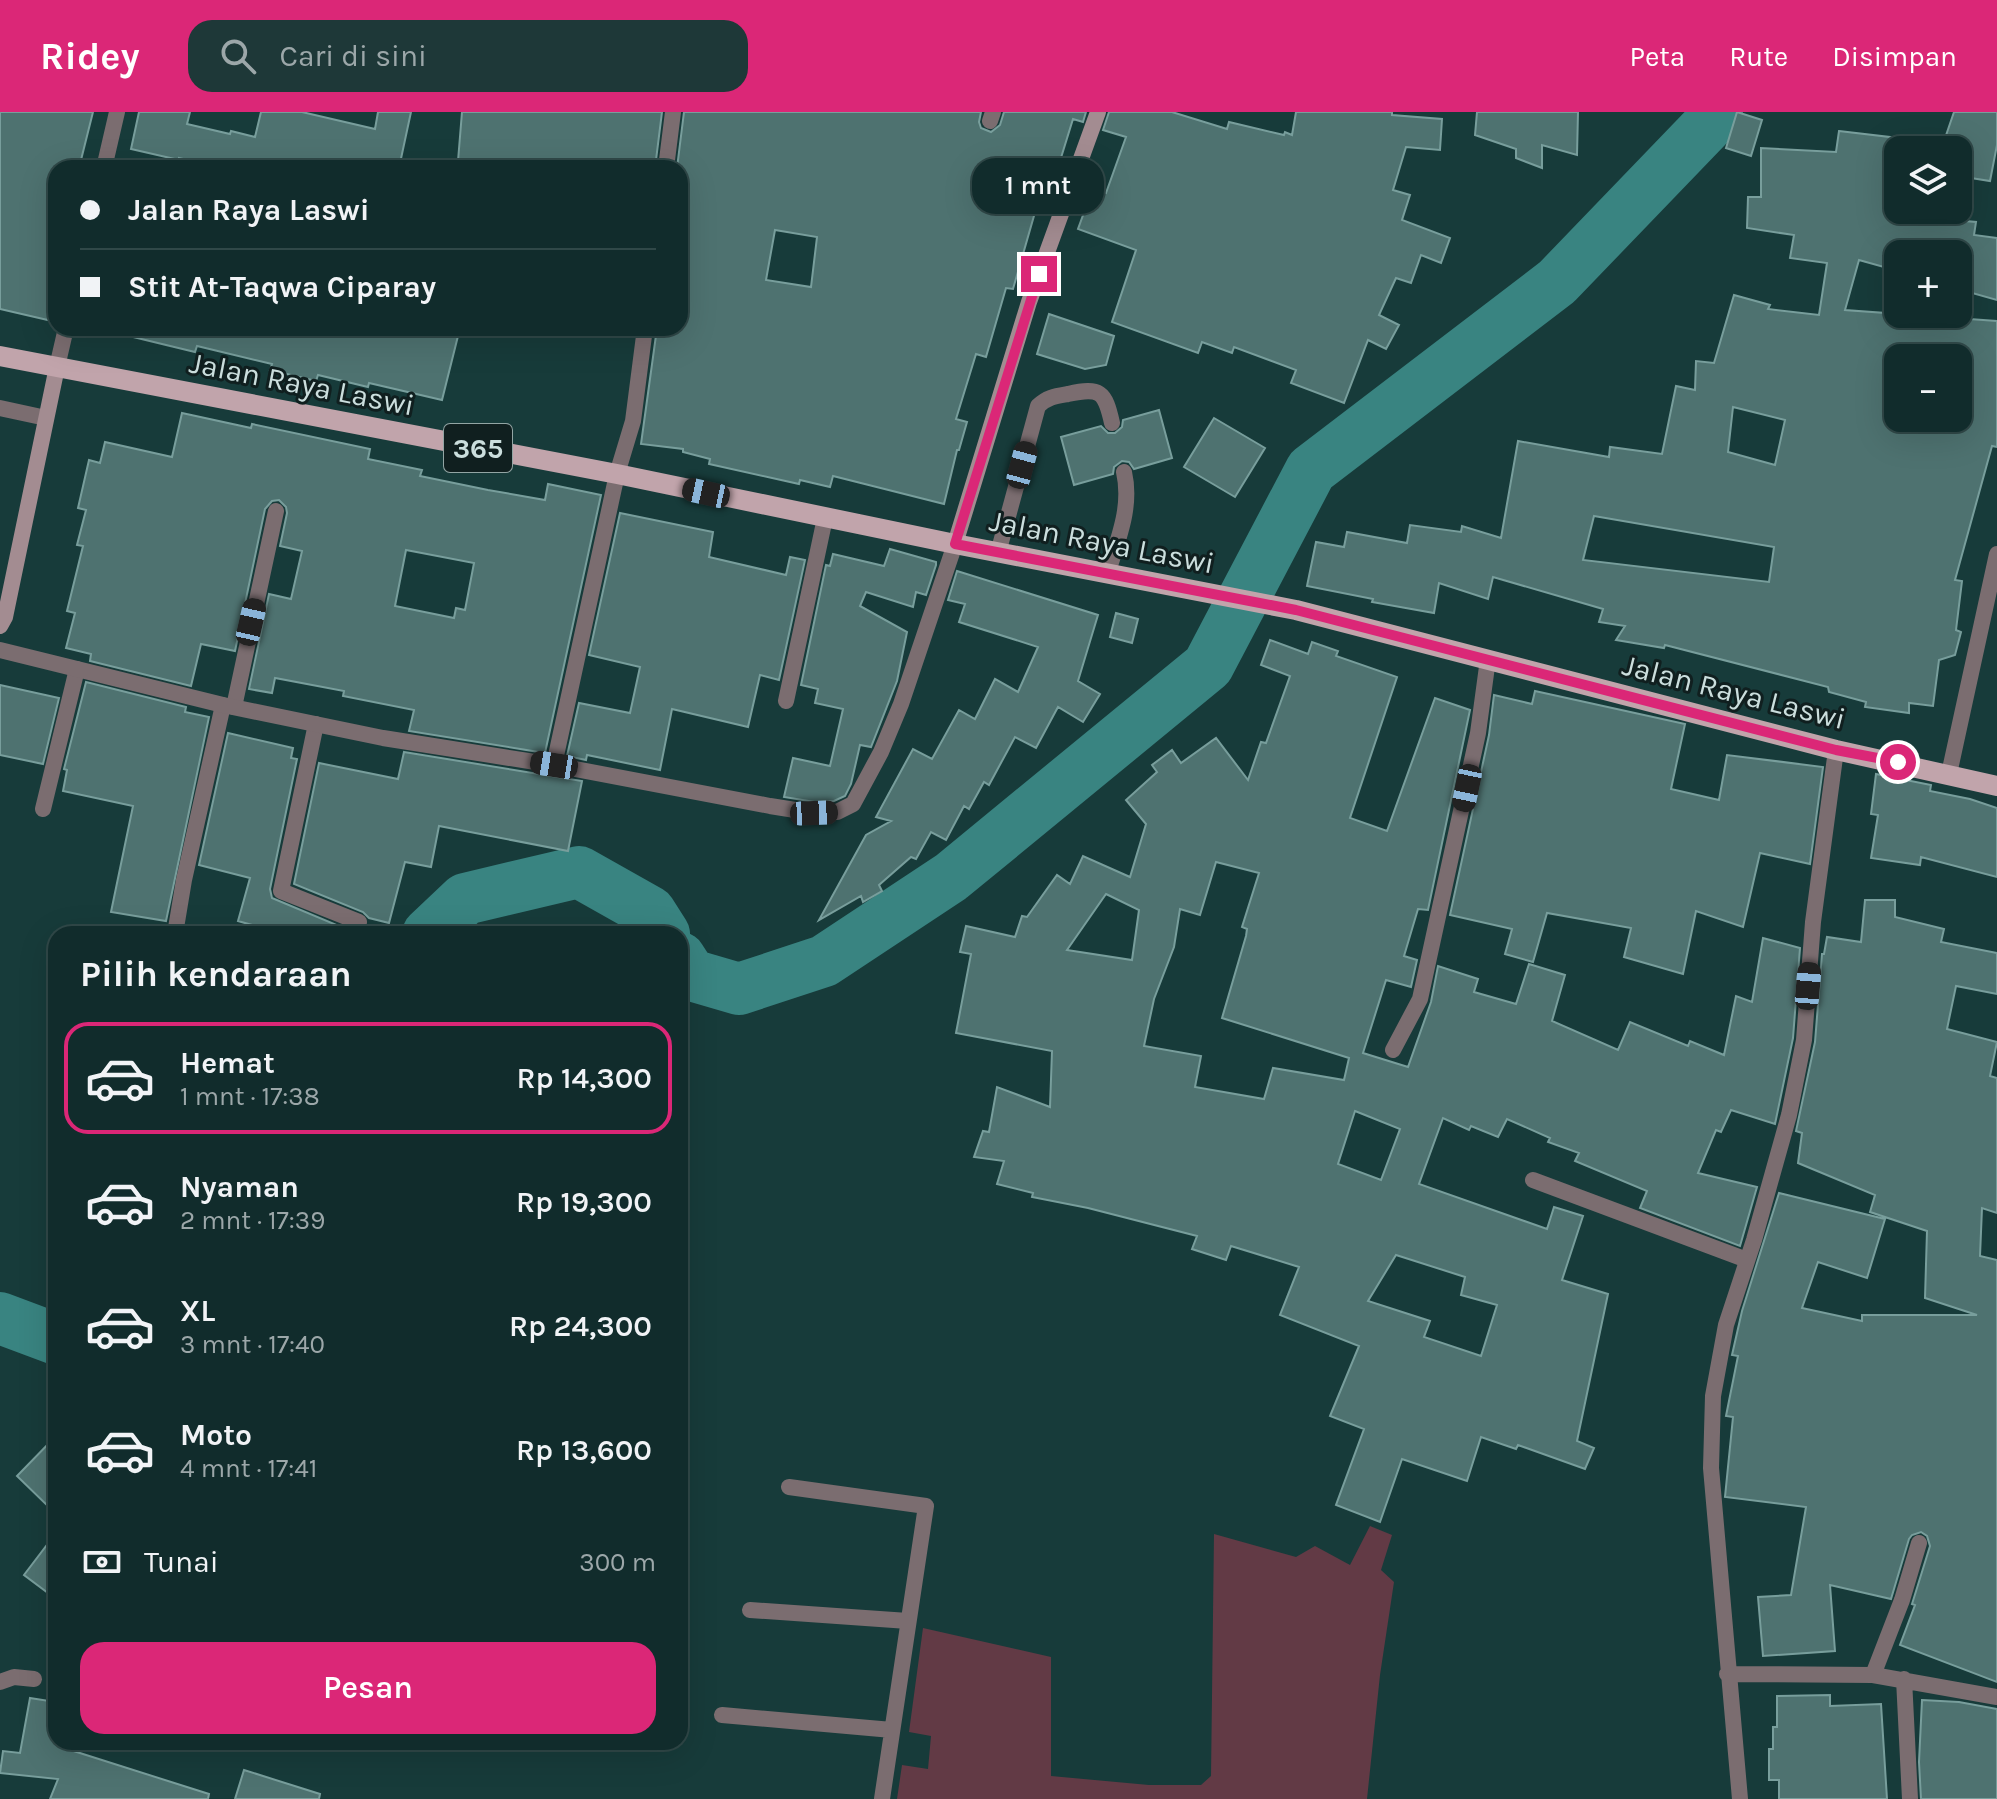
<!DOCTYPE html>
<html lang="id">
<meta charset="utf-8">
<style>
body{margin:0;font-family:Karla,sans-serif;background:#1e3838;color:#f1f3f6;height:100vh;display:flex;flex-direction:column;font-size:30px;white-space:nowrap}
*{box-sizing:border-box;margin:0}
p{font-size:26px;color:#9ca7a9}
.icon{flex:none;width:44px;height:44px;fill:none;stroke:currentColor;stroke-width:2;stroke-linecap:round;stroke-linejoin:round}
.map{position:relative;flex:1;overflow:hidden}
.side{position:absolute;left:48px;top:814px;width:640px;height:824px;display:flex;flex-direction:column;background:#112c2c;border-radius:24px;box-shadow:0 8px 32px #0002,0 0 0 2px #304848}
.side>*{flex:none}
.top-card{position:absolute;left:48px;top:48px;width:640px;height:176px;border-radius:24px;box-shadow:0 8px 32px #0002,0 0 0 2px #304848;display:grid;align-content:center;height:176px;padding:0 32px;background:#112c2c}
.tools{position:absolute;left:1884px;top:24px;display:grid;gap:16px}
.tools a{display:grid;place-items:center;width:88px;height:88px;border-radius:16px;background:#112c2c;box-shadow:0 8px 32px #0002,0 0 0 2px #304848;font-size:40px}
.end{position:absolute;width:36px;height:36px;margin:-18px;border:10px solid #db2777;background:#fff;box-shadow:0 0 0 4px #fff}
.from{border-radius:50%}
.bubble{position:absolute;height:56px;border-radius:24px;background:#112c2c;box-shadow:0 8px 32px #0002,0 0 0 2px #304848;font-size:26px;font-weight:600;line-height:56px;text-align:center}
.car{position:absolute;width:24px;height:48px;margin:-24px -12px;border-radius:10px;box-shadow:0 0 6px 2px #0007;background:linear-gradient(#222 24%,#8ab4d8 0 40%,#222 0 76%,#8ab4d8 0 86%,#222 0)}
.top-card b{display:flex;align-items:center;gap:28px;height:76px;font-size:30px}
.top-card b+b{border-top:2px solid #304848}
.top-card i{width:20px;height:20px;background:#f1f3f6}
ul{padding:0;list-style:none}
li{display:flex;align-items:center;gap:24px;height:112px;margin:0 16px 12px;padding:0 16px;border:4px solid transparent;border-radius:24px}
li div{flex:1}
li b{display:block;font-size:30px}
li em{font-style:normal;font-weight:600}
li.selected{border-color:#db2777}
li>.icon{width:72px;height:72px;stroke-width:1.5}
h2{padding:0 32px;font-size:36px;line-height:96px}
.pay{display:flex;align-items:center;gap:20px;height:88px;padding:0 32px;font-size:30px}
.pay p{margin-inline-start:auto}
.cta{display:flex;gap:16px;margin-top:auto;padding:16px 32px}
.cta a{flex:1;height:92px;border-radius:24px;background:#db2777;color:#fff;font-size:32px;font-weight:600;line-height:92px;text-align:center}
header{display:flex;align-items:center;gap:48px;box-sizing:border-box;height:112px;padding:0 40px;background:#db2777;color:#fff}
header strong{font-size:38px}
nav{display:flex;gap:44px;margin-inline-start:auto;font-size:28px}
.search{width:560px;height:72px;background:#1e3838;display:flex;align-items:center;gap:20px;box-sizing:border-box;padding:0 28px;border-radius:24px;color:#9ca7a9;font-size:30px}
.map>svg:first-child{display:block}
.green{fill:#623a45}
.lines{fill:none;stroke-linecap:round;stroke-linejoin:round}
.river{stroke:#398481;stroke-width:52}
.building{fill:#4e7270;stroke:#789e9c;stroke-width:2;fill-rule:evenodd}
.service{stroke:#7b6d70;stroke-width:16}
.minor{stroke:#7b6d70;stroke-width:16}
.tertiary{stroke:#7b6d70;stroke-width:16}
.secondary{stroke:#a38c91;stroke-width:16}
.primary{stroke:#c1a4ab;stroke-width:20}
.route{stroke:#db2777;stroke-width:10}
.labels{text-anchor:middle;stroke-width:6;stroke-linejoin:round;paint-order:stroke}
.shield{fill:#101f1f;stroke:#93a5a4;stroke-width:2}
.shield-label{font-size:28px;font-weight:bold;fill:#cbdedd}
.street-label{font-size:30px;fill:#cbdedd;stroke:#101f1f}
</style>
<header>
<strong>Ridey</strong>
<div class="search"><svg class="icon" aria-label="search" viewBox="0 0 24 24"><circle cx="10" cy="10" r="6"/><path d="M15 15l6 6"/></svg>Cari di sini</div>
<nav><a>Peta</a><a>Rute</a><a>Disimpan</a></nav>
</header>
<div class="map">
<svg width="1997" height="1687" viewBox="0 0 1997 1687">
<rect width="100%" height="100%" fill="#173b3a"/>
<path class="green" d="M1370 1414 1392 1423 1381 1458 1394 1470 1380 1563 1367 1687H897L902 1653 928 1657 931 1624 909 1620 923 1516 1051 1545V1664L1149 1673H1201L1211 1664 1214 1422 1296 1445 1315 1434 1350 1453Z"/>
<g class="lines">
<path class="river" d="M428 822 465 787 579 760 650 800 664 822
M680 846 691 863 739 877 824 849 951 765 1208 554 1311 358 1557 170 1713 8 1717 0
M0 1206 56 1227"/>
</g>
<path class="building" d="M0 0H93L79 56H56V189L52 209 0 197Z
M139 0H190L187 12 230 22 231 19 255 25 261 0H302L375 17 378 0H411L399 56H383L358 50 357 56H222L179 46V48L131 37Z
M462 0H662L655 56H503L504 53 458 49Z
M684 0H981L979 10 981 16 991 20 1000 13 1004 0H1086L1083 10 1073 7 1051 78 1042 76 1013 177 1006 176 986 245 976 242 956 307 967 310 959 338H957L944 392 833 364 830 375 800 368 799 372 709 352 710 347 683 340V337L641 332 657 216H680V56H677ZM775 118 817 125 811 175 766 168Z
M1109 0H1172L1227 17 1229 10 1284 23 1285 20 1292 23 1296 0H1392V3L1442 7 1440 38 1406 35 1393 78 1410 83 1402 108 1450 126 1441 151 1421 143 1411 171 1396 166 1379 203 1399 213 1386 237 1368 228 1344 291 1291 271 1296 258 1234 235 1232 241 1202 230 1198 241 1112 210 1136 138 1078 117 1093 76 1106 81 1126 25 1103 18Z
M1477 0H1578L1577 43 1542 33V56L1516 46V37L1475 23Z
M1737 0 1762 8 1751 44 1726 36Z
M1954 0H1997V33L1990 69 1958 64V38H1941Z
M1839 19 1898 26V98H1907V104L1976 110 1974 123 1997 126V188L1958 177V142H1898V159L1859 148 1845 198 1997 209V335L1992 334 1955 468 1962 469 1956 518 1961 520 1955 543 1939 548 1933 594 1909 591V601L1865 595 1866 590 1829 580 1828 575 1665 533 1664 536 1616 528 1625 514 1599 510 1603 497 1493 465 1488 487 1439 471 1434 501 1372 490 1373 487 1307 474 1316 430 1344 435 1347 420 1407 431 1410 413 1461 420 1462 414 1501 426 1518 329 1609 345 1610 335 1662 342 1676 274 1695 278 1696 249 1714 251 1734 183 1770 193 1768 197 1819 203 1827 151 1790 146 1794 123 1747 116 1748 85H1761V36L1836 40ZM1898 246H1958V306H1891L1898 275ZM1733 295 1785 308 1775 353 1728 340ZM1594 404 1774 435 1769 470 1583 448Z
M1049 202 1114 224 1106 253 1085 257 1037 242Z
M134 216H369L400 223 402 216H460L442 288 369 271 368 275 318 263 316 269 270 258 272 252 197 234 195 240 133 225Z
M1159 298 1172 346 1134 357 1129 350 1122 349 1114 355 1113 362 1074 373 1061 325 1101 314 1108 321H1115L1122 315 1123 308Z
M182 301 251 316 252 312 370 337 368 347 422 358 420 364 488 378 545 388 548 372 601 383 545 641 409 619 414 598 343 584 344 579 275 566 272 581 249 577 269 482 291 487 302 439 280 434 287 401 286 395 279 388 272 389 265 397 235 539 201 532 191 574 90 549 91 542 66 536 75 501 67 499 83 434 77 433 86 398 78 396 89 348 100 351 105 330 172 345ZM406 438 474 451 465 498 456 496 454 506 395 494Z
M1214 306 1265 336 1235 385 1184 355Z
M620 401 713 420 709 445 786 463 790 445 805 448 779 568 760 563 748 615 672 597 660 658 587 643 586 648 567 644 579 591 630 601 640 555 589 543Z
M890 437 936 450V453L926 483 916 480 913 495 866 480 860 494 907 520 897 569 871 635 860 633 851 672 845 684 834 689 815 690 784 685 793 646 830 654 843 597 815 591 818 577 801 573 826 453 830 454 833 442 884 454Z
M957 459 1098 503 1078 569 1100 582 1083 610 1058 595 1036 636 1015 625 989 673 984 670 969 697 964 694 946 728 931 720 916 747 911 745 879 773 882 779 863 790 861 784 819 808 866 723 891 709 876 705 913 637 932 647 959 598 975 607 995 567 1018 580 1038 535 959 510 965 492 948 488Z
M1116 501 1138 507 1132 531 1110 525Z
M1270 528 1308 542 1312 530 1338 539 1336 544 1397 565 1350 706 1387 719 1435 586 1470 598 1428 798 1418 797 1404 844 1417 848 1411 875 1386 868 1363 941 1408 955 1431 890 1438 854 1478 867 1474 880 1516 892 1529 852 1565 863 1552 909 1618 938 1630 910 1688 934 1690 929 1724 943 1736 884 1752 890 1763 826 1800 836 1793 926 1775 1012 1731 998 1721 1020 1716 1018 1698 1061 1757 1075 1740 1134 1640 1096 1647 1079 1575 1049 1579 1041 1548 1030 1550 1026 1507 1007 1498 1025 1471 1014 1469 1018 1443 1006 1419 1072 1547 1117 1554 1095 1583 1104 1562 1168 1608 1182 1577 1329 1594 1336 1585 1357 1518 1333 1516 1337 1481 1325 1467 1369 1402 1347 1380 1410 1336 1393 1364 1317 1330 1304 1359 1234 1280 1203 1299 1155 1231 1134 1226 1148 1192 1137 1197 1124 1088 1096 1032 1085 1033 1081 997 1072 1004 1049 974 1045 983 1019 989 1020 997 975 1050 995 1052 939 956 921 971 842 960 840 966 814 1015 825 1022 804 1027 805 1057 763 1070 772 1083 744 1130 765 1146 712 1126 688 1157 660 1152 653 1172 638 1181 651 1216 626 1248 668 1261 630 1266 631 1290 564 1261 553ZM1216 750 1259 761 1242 815 1247 817 1246 824 1222 906 1349 946 1344 968 1273 956 1264 987 1195 975 1201 944 1144 934 1154 887 1174 835 1180 797 1200 803ZM1106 782 1139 798 1132 848 1067 838ZM1355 999 1400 1017 1381 1068 1338 1052ZM1396 1143 1465 1165 1461 1183 1497 1193 1481 1244 1424 1225 1430 1209 1368 1189Z
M86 570 186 595 185 600 209 605 166 809 111 800 133 694 63 679 67 658 64 657Z
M0 573 59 586 43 652 0 643Z
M1535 579 1685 612 1671 677 1719 688 1727 643 1823 655 1810 752 1760 741 1743 815 1696 799 1683 862 1624 845 1631 816 1547 801 1533 850 1505 842 1512 817 1450 803 1489 623 1494 583 1532 592Z
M228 621 293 636 291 646 297 647 270 777 272 786 351 819 350 822H284L238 809 250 766 199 753Z
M404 640 582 669 568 739 439 714 431 755 405 750 389 811 369 806 363 800 294 772 319 651 398 667Z
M1876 662 1931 673 1930 679 1970 687 1997 696V765L1921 745 1920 753 1871 746 1878 703 1871 702Z
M1865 788H1895V805L1944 817 1941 830 1997 841V882L1956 874 1947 917 1997 930 1990 964 1997 966V1101L1982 1096 1980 1144 1997 1148V1570L1900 1533 1915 1493 1912 1492 1930 1434 1927 1424 1921 1420 1912 1423 1909 1427 1891 1487 1830 1473 1835 1539 1763 1544 1758 1485 1791 1483 1806 1395 1725 1385 1733 1305 1726 1304 1738 1244 1732 1243 1742 1199 1779 1081 1885 1107 1867 1166 1818 1150 1802 1196 1862 1209V1203H1977L1925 1186 1927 1119 1870 1100 1875 1083 1798 1051 1802 1021 1796 1019 1815 930 1822 842H1824L1827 825 1861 830Z
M56 1324V1402L17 1364Z
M56 1421V1487L24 1463Z
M1830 1583V1594L1881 1592 1887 1687H1779V1668H1769V1637H1773V1615H1777V1584Z
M30 1586 56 1590V1630H62L61 1635 209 1682 208 1687H50L58 1667 0 1661 3 1639 20 1641Z
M1922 1588 1959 1590 1997 1597V1687H1921L1919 1650Z
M244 1658 320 1682 319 1687H235Z"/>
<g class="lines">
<path class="service" d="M0 296 46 306
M998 441 1038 294C1047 285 1056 284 1068 282 1100 275 1105 279 1112 311
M1108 460C1118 427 1132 395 1124 360"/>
<path class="minor" d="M990 9 993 0
M104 56 117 0
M666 56 673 0
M57 255 66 216
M786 589 825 406
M234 595 276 399
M316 612 281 779 359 810
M554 653 617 362 633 309 645 216
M1949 662 1997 442
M43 697 77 557
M175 822 184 768 223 593
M1393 938 1420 887 1478 621 1488 547
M1533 1068 1747 1148
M789 1375 926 1394 882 1687
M750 1498 908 1509
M1727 1562 1873 1563 1997 1585
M1873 1563 1902 1488 1919 1431
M1904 1567 1910 1687
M0 1570 14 1565 34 1567
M722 1603 892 1618
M1740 1687 1711 1356 1713 1284 1726 1213 1754 1128 1789 1003 1804 928 1813 810 1836 638"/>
<path class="tertiary" d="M0 538 223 593 383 626 554 653 770 694 814 701 837 700 853 692 881 640 901 592 955 432"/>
<path class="secondary" d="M955 432 1029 190 1098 0
M0 514 5 505 57 255"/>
<path class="primary" d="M0 244 617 362 955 432 1296 498 1836 638 1997 674"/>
</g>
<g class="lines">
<path class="route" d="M1039 162 955 432 1296 498 1836 638 1898 650"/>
</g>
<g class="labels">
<rect class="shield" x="444" y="312" width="68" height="48" rx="6"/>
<g class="shield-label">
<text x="478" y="346">365</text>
</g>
<g class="street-label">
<text transform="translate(302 272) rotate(11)" y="10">Jalan Raya Laswi</text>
<text transform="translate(1102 430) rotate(11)" y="10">Jalan Raya Laswi</text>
<text transform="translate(1734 580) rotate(14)" y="10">Jalan Raya Laswi</text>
</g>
</g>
</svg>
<div class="tools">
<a><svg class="icon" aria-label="layers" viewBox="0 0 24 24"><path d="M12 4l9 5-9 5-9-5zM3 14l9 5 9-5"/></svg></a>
<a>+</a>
<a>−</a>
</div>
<i class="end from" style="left:1898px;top:650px"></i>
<i class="end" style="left:1039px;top:162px"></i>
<div class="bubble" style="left:972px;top:46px;width:132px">1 mnt</div>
<i class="car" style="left:1022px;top:353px;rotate:15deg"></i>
<i class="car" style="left:706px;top:381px;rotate:282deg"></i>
<i class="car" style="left:251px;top:510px;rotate:13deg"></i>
<i class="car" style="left:554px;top:653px;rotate:279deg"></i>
<i class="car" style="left:1467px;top:676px;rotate:192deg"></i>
<i class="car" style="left:814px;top:701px;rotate:88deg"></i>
<i class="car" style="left:1808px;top:874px;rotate:5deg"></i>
<div class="top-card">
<b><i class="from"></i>Jalan Raya Laswi</b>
<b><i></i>Stit At-Taqwa Ciparay</b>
</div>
<section class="side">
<h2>Pilih kendaraan</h2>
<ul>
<li class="selected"><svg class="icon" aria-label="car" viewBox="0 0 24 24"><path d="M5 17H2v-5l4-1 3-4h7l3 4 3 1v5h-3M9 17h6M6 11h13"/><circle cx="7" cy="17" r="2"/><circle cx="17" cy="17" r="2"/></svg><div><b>Hemat</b><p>1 mnt · 17:38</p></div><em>Rp 14,300</em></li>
<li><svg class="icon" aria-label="car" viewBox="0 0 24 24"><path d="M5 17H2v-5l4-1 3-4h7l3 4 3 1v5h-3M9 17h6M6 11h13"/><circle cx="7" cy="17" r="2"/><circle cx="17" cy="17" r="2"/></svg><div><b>Nyaman</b><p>2 mnt · 17:39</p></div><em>Rp 19,300</em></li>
<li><svg class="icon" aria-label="car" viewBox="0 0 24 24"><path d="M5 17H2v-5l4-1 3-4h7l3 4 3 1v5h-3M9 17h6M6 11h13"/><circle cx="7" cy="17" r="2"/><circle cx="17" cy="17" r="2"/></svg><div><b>XL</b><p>3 mnt · 17:40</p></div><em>Rp 24,300</em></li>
<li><svg class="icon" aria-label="car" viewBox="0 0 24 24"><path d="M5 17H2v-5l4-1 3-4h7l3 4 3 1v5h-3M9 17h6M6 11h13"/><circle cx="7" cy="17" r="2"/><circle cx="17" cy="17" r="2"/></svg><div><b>Moto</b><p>4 mnt · 17:41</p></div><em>Rp 13,600</em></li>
</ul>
<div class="pay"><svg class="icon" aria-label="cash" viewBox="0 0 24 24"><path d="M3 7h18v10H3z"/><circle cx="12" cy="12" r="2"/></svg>Tunai<p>300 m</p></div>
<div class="cta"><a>Pesan</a></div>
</section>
</div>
